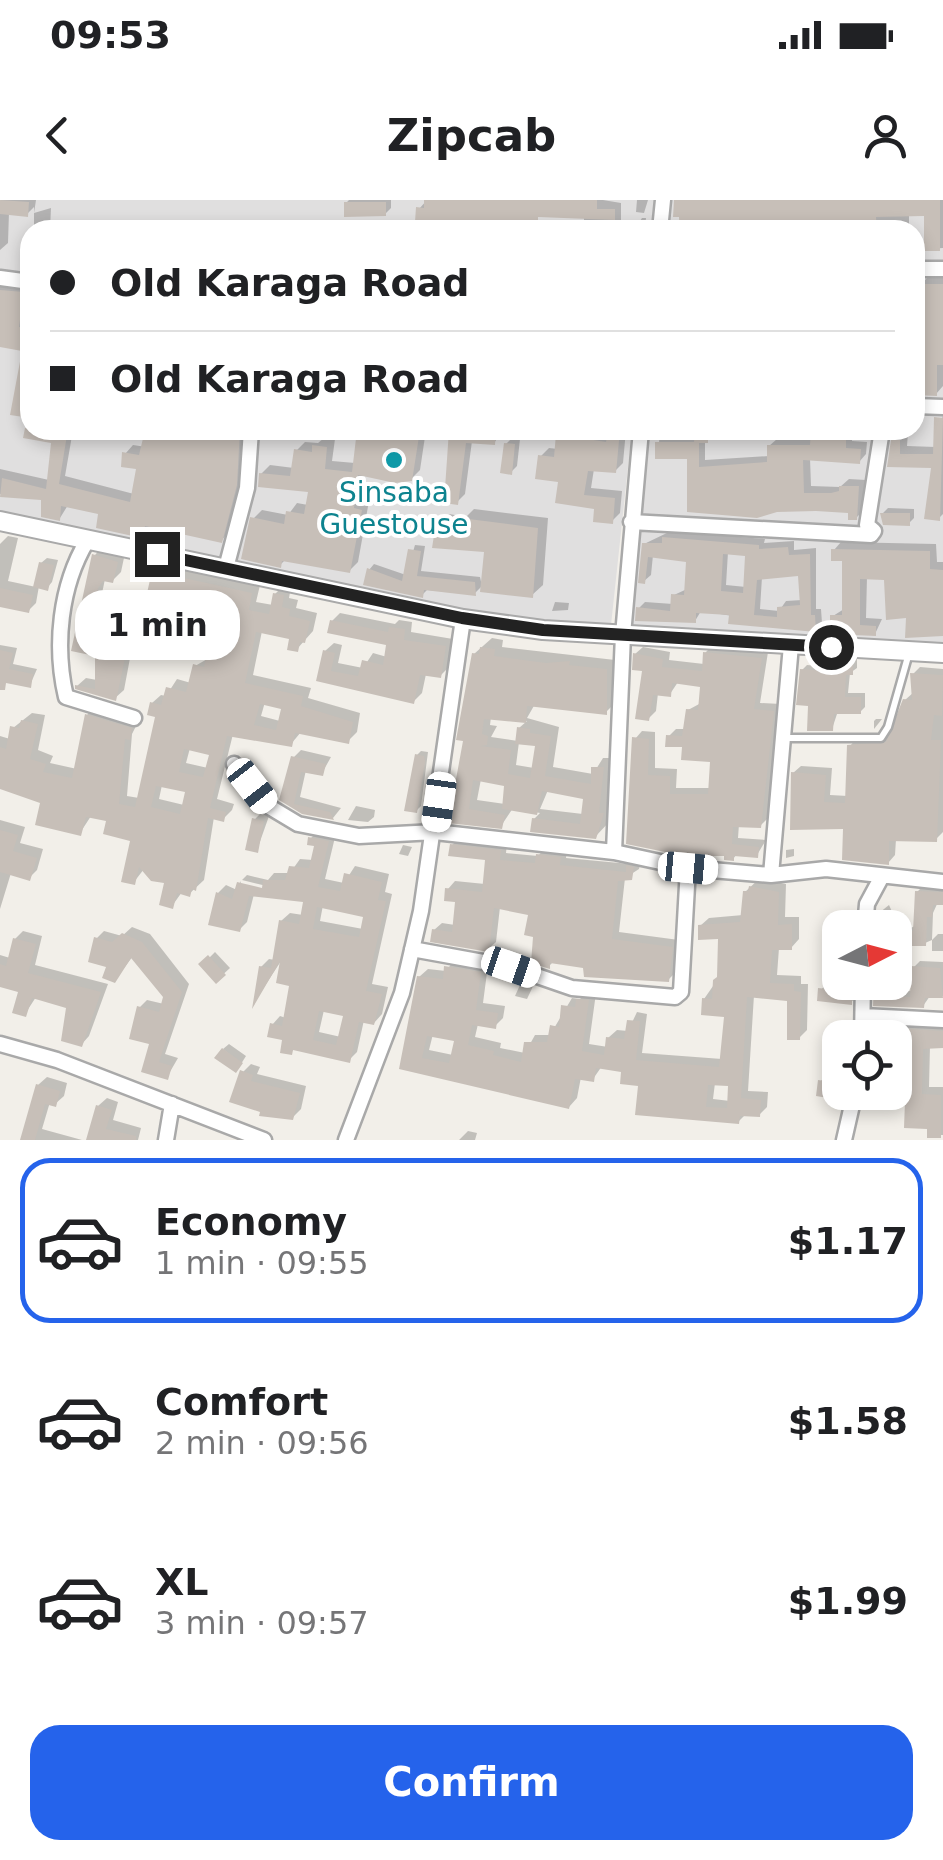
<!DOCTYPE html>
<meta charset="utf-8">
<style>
body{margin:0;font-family:"DejaVu Sans",sans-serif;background:#f2f2f2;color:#202124;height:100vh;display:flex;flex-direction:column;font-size:38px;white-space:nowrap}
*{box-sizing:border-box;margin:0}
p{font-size:32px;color:#757577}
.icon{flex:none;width:55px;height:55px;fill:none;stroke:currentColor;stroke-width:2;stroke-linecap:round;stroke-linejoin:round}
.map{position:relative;height:940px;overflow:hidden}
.panel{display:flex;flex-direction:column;background:#fff;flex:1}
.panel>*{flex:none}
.banner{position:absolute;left:20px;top:20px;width:905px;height:220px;border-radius:30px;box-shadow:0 5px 15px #0003;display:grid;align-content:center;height:220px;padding:0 30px;background:#fff}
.needle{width:65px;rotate:84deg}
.fabs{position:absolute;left:822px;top:710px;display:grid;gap:20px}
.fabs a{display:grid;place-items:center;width:90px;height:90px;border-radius:20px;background:#fff;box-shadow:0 5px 15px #0003;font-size:50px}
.end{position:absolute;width:45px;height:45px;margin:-22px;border:12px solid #222;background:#fff;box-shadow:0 0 0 5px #fff}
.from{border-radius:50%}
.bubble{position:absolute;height:70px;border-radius:30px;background:#fff;box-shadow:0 5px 15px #0003;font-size:32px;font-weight:700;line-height:70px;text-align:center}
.car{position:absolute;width:30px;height:60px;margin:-30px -15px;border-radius:12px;box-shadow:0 0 8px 2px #0007;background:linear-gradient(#fff 24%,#345 0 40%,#fff 0 76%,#345 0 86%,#fff 0)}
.banner b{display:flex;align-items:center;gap:35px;height:95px;font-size:38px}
.banner b+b{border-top:2px solid #e0e0e0}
.banner i{width:25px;height:25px;background:#202124}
ul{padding:18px 0 0;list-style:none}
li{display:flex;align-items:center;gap:30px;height:165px;margin:0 20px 15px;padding:0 10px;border:5px solid transparent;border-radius:30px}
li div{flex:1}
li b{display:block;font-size:38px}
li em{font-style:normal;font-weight:700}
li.on{border-color:#2563eb}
li>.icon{width:90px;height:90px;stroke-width:1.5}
.primary-button{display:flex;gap:20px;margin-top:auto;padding:20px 30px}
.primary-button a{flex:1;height:115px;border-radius:30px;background:#2563eb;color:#fff;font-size:40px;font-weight:700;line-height:115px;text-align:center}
.status{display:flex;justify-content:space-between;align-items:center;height:70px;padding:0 50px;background:#fff;direction:ltr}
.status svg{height:28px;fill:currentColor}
header{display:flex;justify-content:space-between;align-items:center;height:130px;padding:0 30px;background:#fff;font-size:45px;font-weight:700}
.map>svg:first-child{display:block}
.residential{fill:#e0dfdf}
.shadow{fill:#0003;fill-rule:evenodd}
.building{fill:#c7bfb8;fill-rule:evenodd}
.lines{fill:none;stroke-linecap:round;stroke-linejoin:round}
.service-casing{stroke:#a9a9a9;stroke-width:11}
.minor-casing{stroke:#a9a9a9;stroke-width:19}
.tertiary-casing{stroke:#a9a9a9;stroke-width:22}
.service{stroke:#fff;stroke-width:6}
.minor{stroke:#fff;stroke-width:14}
.tertiary{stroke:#fff;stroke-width:18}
.route{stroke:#222;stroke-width:12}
.culture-dot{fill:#0f9aa8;stroke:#fff;stroke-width:4}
.labels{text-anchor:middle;stroke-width:8;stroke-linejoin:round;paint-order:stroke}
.culture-label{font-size:28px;fill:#0d838f;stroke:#fff}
</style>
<div class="status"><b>09:53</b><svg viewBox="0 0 49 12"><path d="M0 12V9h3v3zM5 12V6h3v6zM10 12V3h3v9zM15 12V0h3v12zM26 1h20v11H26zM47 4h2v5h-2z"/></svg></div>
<header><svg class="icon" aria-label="back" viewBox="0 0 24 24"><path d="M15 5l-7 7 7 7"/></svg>Zipcab<svg class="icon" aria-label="person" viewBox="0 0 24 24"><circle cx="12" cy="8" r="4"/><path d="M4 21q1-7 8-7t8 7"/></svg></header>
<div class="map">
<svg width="943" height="940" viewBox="0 0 943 940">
<rect width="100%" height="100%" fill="#f2efe9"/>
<path class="residential" d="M0 0H654L651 30H30V230H632L611 425 466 414 0 313Z
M665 0H943V448L628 425 645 230H915V30H663Z"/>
<path class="shadow" d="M0 0H36L34 13 51 8 50 30H34V7L27 14 9 12 8 43 0 50Z
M349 0H391V8L385 14 346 3Z
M427 0H603L621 3V30H584V16L523 14 522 30H422L419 9Z
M637 0H648L644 13 636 12Z
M676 0H943V48L926 49V14H909V30H682Z
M642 18H646L645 30H634Z
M943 74V186L936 194H915V135H925L920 85 929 76Z
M0 83 30 84 26 120H30V230H73L65 276 134 294 138 267 125 254 133 245 146 247V230H247L244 275 229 332 221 341 151 325 142 336 101 312 68 305 60 318 44 298 0 294V269L49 280 54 241 26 236 30 215 25 148 0 145Z
M943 215V314L939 318 934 265 890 264 893 242 902 233H908L907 246 936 247Z
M344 230H426L420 270 411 279 364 274 362 300 369 301 358 362 349 371 286 359 280 365 253 319 262 310 288 315 297 303 308 305 311 290 261 274 270 265 294 268 296 251 305 242 318 243 324 238 335 239 332 261 355 263 359 232Z
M433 230H494L493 238 503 230 494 243 472 241 465 294 457 302 451 233Z
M564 230 610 234V230H626L623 263 615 271 594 269 591 288 622 291 620 313 612 321 541 256 549 248 558 249Z
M660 230H715L705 240V260L769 256V246L777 239 813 238V230H852V241L867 242 866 254 859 262 810 258 811 286 840 287 849 279 866 280 864 310 856 318 851 311 690 309V256H658Z
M512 238 520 239 517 266 511 272 506 244Z
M888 308 914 309V318L909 323 882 314Z
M474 309 548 318 543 385 532 395 487 349 438 325 449 314 466 317Z
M671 331 765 339 764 343 794 341V350L816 348V409H821L822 423 815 429 701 411 695 421 639 408 645 402 673 404 674 395 687 389 689 359 653 355 651 375 644 381V344ZM728 352 748 353 746 387 726 385ZM800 374 802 400 786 401 779 411 760 409 762 377Z
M8 336 18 338 8 381 36 387 41 363 47 358 58 360 52 382 47 388 39 386 36 403 28 411 0 404V344Z
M841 342 936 344 937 362H943V436L909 415 886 378 867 377 866 418 882 419 875 434 833 416 844 409 845 359 834 350Z
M415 345 425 346 421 371 480 377 482 386 475 393 427 390 422 395 369 370 374 364 406 375Z
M103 346 125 353 121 372 112 381 105 379 99 408 125 414 129 399 137 391 149 393 154 372 163 364 260 385 256 402 273 405 275 394 284 385 291 387 289 398 298 400 296 408 317 413 313 431 297 449 292 438 262 431 253 475 311 488 308 498 360 513 357 532 348 541 301 532 291 544 233 534 217 599 234 604 232 610 223 619 214 617 204 680 189 694 182 692 172 706 167 681 144 669 134 682 133 639 109 620 91 616 80 633 42 602 0 587V536L10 539 13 528 32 513 45 515 38 550 53 556 50 563 77 569 87 515 95 506 139 520 132 534 127 596 139 598 158 515 152 503 161 495 166 496 177 479 191 483 195 466 209 458 212 444 225 437 230 414 208 408 201 430 183 448 134 437 124 490 115 498 77 486 86 478 97 480V454L74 449 95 355ZM168 390 192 395 187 423 162 419ZM265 502 284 507 280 521 261 516ZM190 548 212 553 208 568 186 563ZM162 585 188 590 184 605 159 599Z
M555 402 569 403 568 410 552 411Z
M340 413 395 424 399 420 412 422 411 432 453 439 448 468 440 476 426 474 422 493 414 501 319 479 325 451 334 443 342 445 338 463 363 468 373 453 387 457 389 443 332 421Z
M492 438 503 440 502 447 615 460V503L606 512 535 504 527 518 559 527 553 567 593 574 603 558H612L611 620 595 637 534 619 540 613 513 608 501 626 450 621 466 539 474 454ZM491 517 527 521 519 528 518 541 491 537 497 526 490 525ZM519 542 538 544 534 568 516 565ZM481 579 507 583 505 604 477 600ZM548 590 586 597 583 614 540 609Z
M0 445 17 448 13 464 37 469 30 485 0 478Z
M713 445 768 452 760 503 781 504 768 618 760 626 739 624 738 638 766 640 757 655 737 654 733 659 727 653 629 642 635 539 642 531 655 532V568L677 569 676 588H711L713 560 668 537 676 529H686L688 510 701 503 703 484 678 482 670 494 658 493 656 511 648 519 644 469 635 454 643 447 670 452 669 460 704 464 705 453Z
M848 456H857V468L850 473 848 493H865V507L860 512 838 511 832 529 811 504 802 470 807 465 842 468Z
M920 467 943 469V632L936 639H896L895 655 888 663 793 573 801 566 832 568 830 595 848 596 850 546 857 538 891 536 905 500 914 492 913 474Z
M876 519H882L874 529V521Z
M301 550 331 557 322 573 306 570 300 597 341 608 333 618 303 612 282 599 294 557Z
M421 551 428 552 421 606 416 611 417 555Z
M356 606 375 610 374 617 368 622 348 620Z
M260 614 269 616 257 650 254 620Z
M0 620 25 627 20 643 43 649 37 670 29 678 11 673 0 709Z
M319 630 336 633 325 679 344 683 355 666 389 674 385 692 392 694 372 784 388 787 382 814 374 823 364 820 357 852 349 860 295 848 291 852 272 825 280 816 286 818 292 784 283 758 255 801 261 767 269 759 275 760 281 721 290 713 303 715 306 699 254 694 247 722 239 730 211 723 218 693 226 685 237 690 241 681V685L270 692 271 687 242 680 247 675 268 680 274 673H290L300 659 313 660 317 644 311 638ZM323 705 366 715 363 729 320 721ZM324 810 346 815 341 837 319 832Z
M460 638 507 643 506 653 538 656 546 647 567 650 566 658 630 664 641 660 639 669 625 678 619 732 679 740 676 772 668 780 554 761 549 766 531 713 500 707 496 742 488 749 434 730 442 723 455 725 458 700 448 689 455 681 485 684 488 658 452 645Z
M403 645 412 647 408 656 399 654Z
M794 649V656L786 658V650Z
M759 679 786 684 785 717H799V739L791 748H779L777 775 801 776V784H808L807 830 799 838 790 798 754 795 748 891 768 892 767 907 759 915 746 914 738 922 640 884 624 870 602 866 593 879 581 877 577 898 569 907 402 867 419 777 428 769 446 771 455 759 488 765 483 803 505 806 503 818 495 826 478 824 475 837 501 843 500 848 525 853 535 835H550L572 798 580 799 587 792 596 793 589 844 608 847V838L617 830 628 831 637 812 647 814 642 853 722 859 727 815 704 799 720 776V737L700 726 709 718 743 715 745 692ZM433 834 457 839 453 855 429 850ZM715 883 731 884 730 901 713 899Z
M924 685H943V702H938L933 713 932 740 925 743 902 732 915 726 917 692Z
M889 705 894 716 878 726 879 713Z
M132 727 150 734 189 784 165 854 178 858 167 877 144 870 152 842 139 808 147 800 164 804 166 797 133 756 115 780 96 739 104 731 122 736Z
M23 731 42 736 35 765 108 784 89 836 81 845 69 806 36 797 25 814 22 791 0 777V755L10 758 15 739Z
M938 734H943V751H932V740Z
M215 752 230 768 217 780 202 765Z
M920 761 943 762V796H930L923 806 876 804 875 782H891V790L912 791 913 768Z
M524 776 536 780 527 799 515 796Z
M848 782H858V796L851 802 821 790 827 783Z
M884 820 943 821V846H930L929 887H943V935H929V926L908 899 884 897 876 908H864L866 892H895V838L875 828Z
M229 844 246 856 241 864 223 849Z
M840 861V892H847L840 905 821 881 826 875 837 877Z
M251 864 260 867 257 874 306 886 301 909 292 918 262 914 243 872Z
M47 877 67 883 64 896 55 904 50 902 42 929 82 940H23L38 885Z
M107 898 118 902 113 920 141 928 138 940H88L98 906Z
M468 931 477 933 475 940H459Z"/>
<path class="building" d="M0 0 29 2 28 17 0 14Z
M424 0H597V9H615V20L538 17V30H420V22H415L416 7 424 8Z
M674 0H940V51H924V16L876 17 877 30H680L679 17H673Z
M344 2H386V16L344 17Z
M918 84H943V165H937V196L915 195V143H923Z
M0 90 24 92 19 127 30 128V218L10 215 22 151 0 147Z
M934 217 943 218 940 321 924 319 931 268 887 267 891 240H900V254H933Z
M25 228 67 235 59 284 130 302 136 269 121 267 122 252 139 255 145 230H240L237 285 222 343 145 326 142 338 96 328 98 314 61 306 60 321 41 317V300L0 297 2 278 46 289 51 243 23 238Z
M357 230H420L412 281 395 283 358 275 354 308 362 310 350 373 282 361 281 368 241 359 250 317 284 324 286 311 304 314 308 292 258 287 259 273 290 276 294 249 312 252V245L327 247 325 269 352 272Z
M449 230H496L495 245 466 243 458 305 444 303Z
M608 230H620L616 273 588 271 584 295 615 298 613 324 593 322 594 309 555 303 558 282 535 279 538 255 554 257 556 234 606 242Z
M695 230H708V243H699V267L767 262V245H810L811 230H846V248L861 249 860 264 803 260 804 293H831L839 291V286H859L857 320H848V313L816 311 777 312 757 318 687 312V259H655V242H694Z
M504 243 515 244 512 275 500 273Z
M880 313H910V326L883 325Z
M461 318 538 328 533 398 480 392 484 352 432 348 436 323 460 327Z
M662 337 759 345V349L788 347 789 355 810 354 811 415H815L816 432 728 424 729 415 696 413V423L635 421 636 407 670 411 671 394 684 395 686 362 648 357 645 384 638 383 642 343H662ZM723 354 745 356 743 393 721 391ZM798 376 800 405 777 407V417L754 415 757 380Z
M408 349 421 351 417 376 475 382 476 396 424 390 423 398 363 385 367 368 402 381Z
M831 349 930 351V369L943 370V436L905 438 906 418 886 420 884 380 860 379V425L876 426V436L830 434V415H842V361H831Z
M92 354 118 362 113 383 103 381 98 388 92 416 121 423 126 398 145 402 152 371 252 393 249 410 269 414 273 393 284 395 282 407 290 409 289 416 310 421 305 443 300 442 298 452 287 450 289 439 256 432 245 483 303 496 301 506 353 522 349 544 295 533 292 547 227 536 210 608 226 612 224 622 208 618 196 691 192 689 190 697 177 693 173 709 159 705 164 683 151 681 139 667 135 685 121 682 130 641 103 634 106 621 86 617 81 636 35 625 40 603 0 589V547L6 549 10 526 19 528 21 520 38 524 30 559 46 564 43 572 72 578 85 514 132 528 130 540 125 539 119 604 135 607 155 517 147 515 150 502 161 505 166 487 186 492 193 464 204 467 210 443 220 446 227 416 203 410 193 441 186 440 184 451 129 439 116 501 75 489V485L95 489V456L71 451ZM162 392 189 397 182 433 155 427ZM260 504 281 509 276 530 254 525ZM184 549 209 555 203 577 179 572ZM156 586 185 592 180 614 151 607Z
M39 362 54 365 48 391 33 387Z
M0 388 33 395 29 413 0 407Z
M330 420 388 432 389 427 405 429 404 440 446 446 441 478 420 475 414 504 316 481 323 450 335 453 331 471 358 476 362 460 383 465 386 445 327 433Z
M480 447 495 449 494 456 546 463 570 461 569 465 607 469V515L527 506 526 523 484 519 482 534 488 536 487 545 480 546 511 550 508 574 530 578 535 546 515 544 517 527 530 529V533L551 536 545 576 591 584V567H604L599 613H604L596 639 530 632 532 618 580 624 583 599 542 591 537 615 502 609 504 586 473 580 469 609 505 615 502 629 448 623 463 541 456 540 472 453 479 454Z
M0 450 13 453 9 469 33 474 31 488 6 483 5 490H0Z
M703 452 762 458 754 509 774 511 761 628 733 627 732 644 759 647 758 658 734 656V661L724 660V656H685L626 644 632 537 649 539 648 575 670 576V594H708L710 562 681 560 682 547H665L666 535 682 536 686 509 698 510 700 487 672 483 671 497 653 495 649 521 635 519 642 471 632 470 633 453 663 459 662 467 702 471Z
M840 460H853V475H846L845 497H861V514H834L833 531H807L808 506 796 505 800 469 840 472Z
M910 473 943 475 942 516 934 515 931 540H941L937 642 889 641V665L842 660 843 629 790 630 791 572 826 575 824 602 845 603 847 545 886 542 903 499 912 500Z
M415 554 424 556 425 562 417 613 404 611Z
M291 556 326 564 323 576 301 572 294 604 330 612 334 620 302 614 279 600Z
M252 618 264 621 258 653 245 650Z
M0 630 18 635 13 651 37 658 30 681 0 672Z
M308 637 329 641 318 687 340 691 344 673 382 682 378 700 386 701 366 791 382 794 374 825 359 822 350 863 293 850 292 855 280 853 282 840 267 837 270 823 282 826 289 786 276 783 280 761 252 809 259 766 271 768 279 720 299 724 303 702 249 696 240 732 208 725 216 692 232 699 237 682 262 688 263 680H285L289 666 309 668 314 646 307 645ZM317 707 363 717 359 737 313 729ZM319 811 343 816 336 845 313 840Z
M450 644 501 650 500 660 535 663 536 654 561 657 560 665 626 672V665L634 667 632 680 618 681 612 739 673 747 669 782 584 777 583 768 550 763V769L531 763 533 737 524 735 528 715 494 708 489 752 430 742 432 729 452 732 455 702 444 701 445 688 482 692 485 660 448 656Z
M749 686 779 692 778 725 792 724V750H772L770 783 794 784V791L801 792 800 840H787V801L747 797 741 898 761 900 760 917 740 916 739 924 635 915 638 886 620 884 621 872 596 868 594 882 575 879 569 909 399 869 417 776 443 779 444 766 481 772 476 810 498 813 496 829 472 825 468 845 494 851 493 855 521 862 524 842H547L550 825 559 827 561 805 575 807 576 799 589 800 582 851 604 855 606 837 624 839 627 820 640 821 636 860 719 867 724 817 701 815 702 798 712 799 713 780 717 777 718 739 698 740V725L740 722 743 691H748ZM427 836 454 841 449 863 422 858ZM708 885 728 886 727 908 706 907Z
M915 691 943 692V705H933L932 717H927L926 746H900V731H913Z
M122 733 142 742 182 792 159 862 172 866 168 880 141 872 149 844 129 839 137 806 159 812 163 797 131 758 115 783 102 778 106 767 88 762 94 737 112 742Z
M13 738 36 744 28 773 101 792 82 847 61 841 66 808 32 798 26 817 12 813 18 792 0 787V764L6 766Z
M208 755 226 775 216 784 198 764Z
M911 766 940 768 943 798H925L924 808 873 806 874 782H886V796L910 797Z
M846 782H852V805L817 801 818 788 846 791Z
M873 827 943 831V848L923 849 922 894 941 895V938H927V929L904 928 905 901 895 900V868L908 869 909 839 873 838Z
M222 848 243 863 236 873 214 858Z
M240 870 253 875 251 881 300 893 293 920 259 916 260 912 229 902Z
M818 880 840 883V892H844L840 908 833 907 834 899 816 896Z
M36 884 60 891 56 907 45 904 35 940H20Z
M96 905 112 910 106 929 136 936V940H86Z"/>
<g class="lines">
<defs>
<path id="service" d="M784 538H881L888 527 909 453"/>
<path id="minor" d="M660 30 663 0
M915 69H943
M0 78 30 82
M915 206 943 207
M631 322 871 335 874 331 867 325 882 230
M87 341C60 386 54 446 66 497L134 518
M226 368 247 288 251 230
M234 564 268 606 298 624 359 636 435 632 614 652 623 435 641 230
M614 652 688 668 771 675 826 669 943 682
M771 675 791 445
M865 728 867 704 881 678
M412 749 511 767 572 788 675 797 681 792 688 668
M863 816 943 820
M862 838 863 782
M0 844 57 860 264 940
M166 940 172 904
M346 940 402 793 421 711 463 419
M844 940 855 892"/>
<path id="tertiary" d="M0 321 463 419 543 430 943 453"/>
</defs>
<use href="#service" class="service-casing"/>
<use href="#minor" class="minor-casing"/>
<use href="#tertiary" class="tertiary-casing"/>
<use href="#service" class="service"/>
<use href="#minor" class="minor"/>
<use href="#tertiary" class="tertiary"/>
</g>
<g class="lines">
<path class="route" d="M157 354 462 418 543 430 831 447"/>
</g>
<circle class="culture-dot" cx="394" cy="260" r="10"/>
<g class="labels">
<g class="culture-label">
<text x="394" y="302">Sinsaba<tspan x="394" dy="32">Guestouse</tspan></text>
</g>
</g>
</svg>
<div class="fabs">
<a><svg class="needle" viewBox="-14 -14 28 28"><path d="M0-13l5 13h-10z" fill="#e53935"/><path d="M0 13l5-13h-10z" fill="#757577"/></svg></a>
<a><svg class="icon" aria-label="locate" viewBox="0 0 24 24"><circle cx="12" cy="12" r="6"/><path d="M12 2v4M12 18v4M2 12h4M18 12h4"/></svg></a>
</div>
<i class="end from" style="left:831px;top:447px"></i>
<i class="end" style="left:157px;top:354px"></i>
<div class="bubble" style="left:75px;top:390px;width:165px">1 min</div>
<i class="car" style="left:252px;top:586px;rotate:142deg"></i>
<i class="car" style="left:439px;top:602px;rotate:188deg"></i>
<i class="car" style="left:688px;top:668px;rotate:95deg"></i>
<i class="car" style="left:511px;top:767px;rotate:109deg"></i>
<div class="banner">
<b><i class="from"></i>Old Karaga Road</b>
<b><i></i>Old Karaga Road</b>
</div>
</div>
<section class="panel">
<ul>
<li class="on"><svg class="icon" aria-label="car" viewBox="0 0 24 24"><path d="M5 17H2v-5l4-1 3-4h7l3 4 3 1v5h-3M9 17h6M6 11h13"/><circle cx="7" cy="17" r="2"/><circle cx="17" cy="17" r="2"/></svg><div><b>Economy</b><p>1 min · 09:55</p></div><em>$1.17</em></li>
<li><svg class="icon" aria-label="car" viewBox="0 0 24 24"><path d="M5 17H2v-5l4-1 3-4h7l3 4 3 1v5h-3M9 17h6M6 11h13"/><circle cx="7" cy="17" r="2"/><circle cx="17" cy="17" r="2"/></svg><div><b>Comfort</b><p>2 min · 09:56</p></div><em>$1.58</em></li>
<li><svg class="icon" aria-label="car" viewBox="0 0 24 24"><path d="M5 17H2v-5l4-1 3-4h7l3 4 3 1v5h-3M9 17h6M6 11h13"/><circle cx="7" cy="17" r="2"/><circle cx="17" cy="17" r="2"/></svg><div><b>XL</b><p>3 min · 09:57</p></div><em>$1.99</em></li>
</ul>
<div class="primary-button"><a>Confirm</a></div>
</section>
